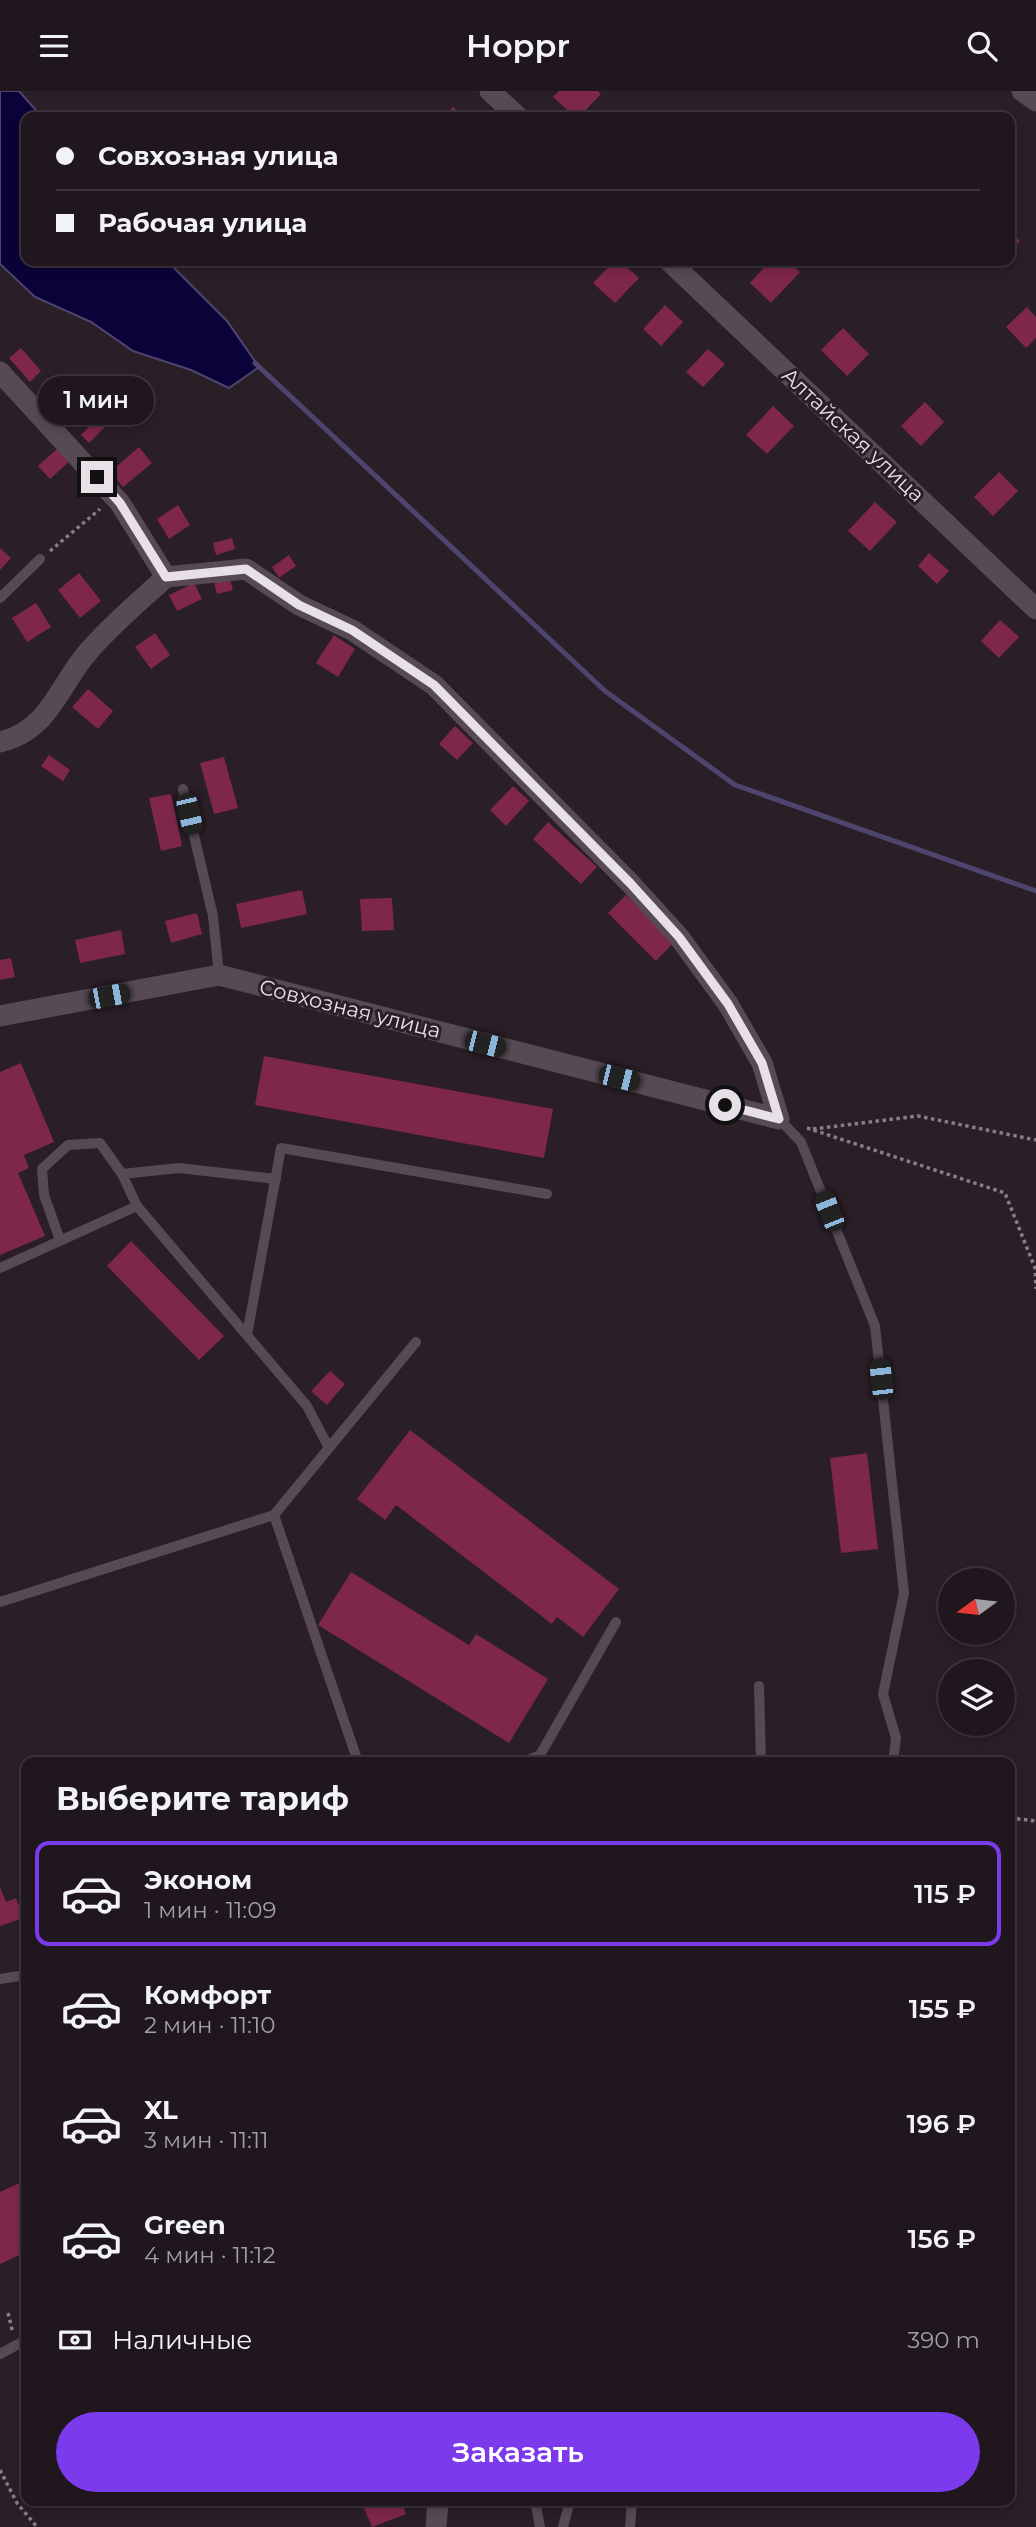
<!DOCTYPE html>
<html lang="ru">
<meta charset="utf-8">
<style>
body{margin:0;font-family:Montserrat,sans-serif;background:#281f26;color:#f1f3f6;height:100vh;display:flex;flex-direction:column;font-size:26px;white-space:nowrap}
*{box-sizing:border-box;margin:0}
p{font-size:23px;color:#a29fa4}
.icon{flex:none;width:38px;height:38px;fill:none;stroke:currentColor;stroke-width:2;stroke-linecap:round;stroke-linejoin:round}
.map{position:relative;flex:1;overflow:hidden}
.side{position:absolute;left:21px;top:1666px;width:994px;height:749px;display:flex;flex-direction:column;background:#20161d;border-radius:14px;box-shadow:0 4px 10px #0003,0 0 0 2px #3d353b}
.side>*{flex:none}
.banner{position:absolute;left:21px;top:21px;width:994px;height:154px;border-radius:14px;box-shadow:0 4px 10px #0003,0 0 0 2px #3d353b;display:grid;align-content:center;height:154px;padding:0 35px;background:#20161d}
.needle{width:46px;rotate:255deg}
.tools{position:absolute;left:938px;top:1477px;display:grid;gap:14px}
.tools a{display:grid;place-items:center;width:77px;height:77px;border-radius:50%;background:#20161d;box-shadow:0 4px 10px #0003,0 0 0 2px #3d353b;font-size:35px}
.end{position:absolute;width:32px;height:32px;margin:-16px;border:9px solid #e8e0e7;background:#111;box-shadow:0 0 0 4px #111}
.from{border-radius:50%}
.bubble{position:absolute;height:49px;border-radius:24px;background:#20161d;box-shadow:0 4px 10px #0003,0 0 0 2px #3d353b;font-size:23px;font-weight:600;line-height:49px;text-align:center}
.car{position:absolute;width:21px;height:42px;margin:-21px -10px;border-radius:9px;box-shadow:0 0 5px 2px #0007;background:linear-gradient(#222 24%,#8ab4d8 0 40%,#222 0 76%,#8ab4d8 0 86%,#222 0)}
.banner b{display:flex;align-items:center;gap:24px;height:66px;font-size:26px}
.banner b+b{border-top:2px solid #3d353b}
.banner i{width:18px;height:18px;background:#f1f3f6}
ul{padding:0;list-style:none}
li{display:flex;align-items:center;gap:21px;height:105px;margin:0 14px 10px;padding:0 21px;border:4px solid transparent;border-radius:14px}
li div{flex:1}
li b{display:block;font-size:26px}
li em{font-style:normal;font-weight:600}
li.selected{border-color:#7c3aed}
li>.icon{width:63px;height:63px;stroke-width:1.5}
h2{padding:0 35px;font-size:32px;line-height:84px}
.pay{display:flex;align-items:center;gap:18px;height:77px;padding:0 35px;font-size:26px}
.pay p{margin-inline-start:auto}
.primary-button{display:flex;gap:14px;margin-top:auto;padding:14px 35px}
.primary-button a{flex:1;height:80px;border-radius:42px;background:#7c3aed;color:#fff;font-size:28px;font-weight:600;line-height:80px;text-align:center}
header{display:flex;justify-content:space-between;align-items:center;height:91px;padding:0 35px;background:#20161d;font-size:32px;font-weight:600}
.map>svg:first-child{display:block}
.water{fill:#0b0239;stroke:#4d456d;stroke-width:2}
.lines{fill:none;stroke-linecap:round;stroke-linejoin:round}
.stream{stroke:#4d456d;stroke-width:5}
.building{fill:#7f2749}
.path{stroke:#887e86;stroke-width:3.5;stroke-dasharray:3.5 3.5;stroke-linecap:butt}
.service{stroke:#574a54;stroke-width:10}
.minor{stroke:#574a54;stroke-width:21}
.route{stroke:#e8e0e7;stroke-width:9}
.labels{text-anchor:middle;stroke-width:6;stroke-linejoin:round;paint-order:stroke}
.street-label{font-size:21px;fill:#e8e0e7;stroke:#2a1e27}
</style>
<header><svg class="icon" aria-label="menu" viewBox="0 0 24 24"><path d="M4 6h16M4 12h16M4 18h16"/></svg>Hoppr<svg class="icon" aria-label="search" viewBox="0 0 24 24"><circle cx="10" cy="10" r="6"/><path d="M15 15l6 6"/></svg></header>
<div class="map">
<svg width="1036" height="2436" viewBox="0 0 1036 2436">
<rect width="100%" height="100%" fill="#2a1e27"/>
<path class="water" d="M0 0H19L42 26H26V170H167L227 230 259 276 229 297 191 279 133 260 91 231 35 206 0 173Z"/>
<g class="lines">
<path class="stream" d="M255 272 605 600 735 694 1036 800"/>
</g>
<path class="building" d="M559 0H598L601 3 579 26H575L553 6Z
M453 16 464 26H444Z
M1010 140 1020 150 1010 160Z
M614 170H620L639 187 615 212 593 192Z
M770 170H788L800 181 771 212 750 192Z
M665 214 683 231 661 255 643 238Z
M1027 216 1036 226V247L1026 257 1006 236Z
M843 237 869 263 847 285 821 259Z
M21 257 41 280 30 291 9 267Z
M708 258 725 273 703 296 686 281Z
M62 298 72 308 59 322 49 312Z
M925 311 944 331 921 355 901 335Z
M773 315 794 335 767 363 746 344Z
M100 324 108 333 89 352 81 344Z
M139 356 152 372 123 396 110 381Z
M58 357 70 370 50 388 38 375Z
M999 381 1018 400 993 425 974 406Z
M875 411 897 431 870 460 848 440Z
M178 414 190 434 169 448 157 428Z
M232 447 235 458 216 464 213 452Z
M0 457 11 467 0 479Z
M929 462 949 480 937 493 918 475Z
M289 464 296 475 279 487 272 476Z
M79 482 101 510 80 527 58 499Z
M230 488 233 499 217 503 214 492Z
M194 492 202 508 177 520 169 504Z
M36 512 51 536 27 551 12 527Z
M1000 529 1019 546 999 567 981 550Z
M155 542 170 564 151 578 135 556Z
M334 544 355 558 338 586 316 572Z
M88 598 113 620 98 638 72 616Z
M455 635 473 652 457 669 439 653Z
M49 664 70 679 63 690 41 675Z
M224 666 238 717 214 723 200 672Z
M513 695 529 710 506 735 490 719Z
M171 703 182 755 161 760 149 707Z
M548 731 597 776 581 793 533 748Z
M302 799 307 823 241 837 236 813Z
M626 804 674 851 656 870 608 822Z
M392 807 394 839 362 840 360 808Z
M197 822 202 843 171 852 165 830Z
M121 839 125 863 80 872 75 849Z
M11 867 15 886 0 889V869Z
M264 965 553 1018 544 1067 255 1014Z
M21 972 54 1051 24 1064 29 1077 18 1082 45 1145 0 1164V981Z
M131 1150 224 1245 199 1269 107 1175Z
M330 1280 345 1293 327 1314 311 1300Z
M410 1339 619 1498 583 1546 557 1526 552 1533 396 1414 385 1429 357 1408Z
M867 1362 878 1458 841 1462 830 1367Z
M351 1481 469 1554 476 1543 548 1588 509 1652 318 1534Z
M0 1796 6 1811 16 1807 23 1827 0 1835Z
M26 2089V2161L0 2173V2101Z
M361 2410H401L406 2423 372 2436Z"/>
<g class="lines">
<path class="path" d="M50 460 100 418
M807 1037 1005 1102 1035 1177 1036 1198
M813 1038 918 1025 1036 1049
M1010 1727 1036 1730
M8 2222 13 2242
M0 2379 17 2412 37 2436"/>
<path class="service" d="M0 507 40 468
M183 698 213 825 219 884
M779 1028 801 1051 875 1235 904 1502 883 1603 896 1647 893 1671
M122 1083 179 1077 276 1088
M60 1149 44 1104 42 1078 68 1054 100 1052 122 1083 137 1115
M0 1177 137 1115 307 1315 329 1357
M247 1244 281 1057 547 1103
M274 1424 358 1671
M0 1511 274 1424 416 1251
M759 1595 761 1671
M523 1671 540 1664 616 1531
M0 1888 26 1884
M0 2263 26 2249
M535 2410 540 2436
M563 2436 570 2410
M630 2436 632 2410"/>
<path class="minor" d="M490 0 518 26
M1022 0 1036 10
M669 170 1036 518
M0 281 120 412 166 486 246 478 299 514 352 539 434 594 630 792 679 846 728 913 762 972 779 1028
M0 651C49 640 59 594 88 561 111 534 140 510 166 486
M0 925 219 884 779 1028
M436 2436 438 2410"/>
</g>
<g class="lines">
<path class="route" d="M97 386 120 412 166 486 246 478 299 514 352 539 434 594 630 792 679 846 728 913 762 972 779 1028 725 1014"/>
</g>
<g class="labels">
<g class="street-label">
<text transform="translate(853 344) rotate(43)" y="7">Алтайская улица</text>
<text transform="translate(350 918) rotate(14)" y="7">Совхозная улица</text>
</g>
</g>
</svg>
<div class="tools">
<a><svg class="needle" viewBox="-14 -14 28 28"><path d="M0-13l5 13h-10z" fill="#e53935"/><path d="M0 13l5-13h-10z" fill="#a29fa4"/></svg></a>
<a><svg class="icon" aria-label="layers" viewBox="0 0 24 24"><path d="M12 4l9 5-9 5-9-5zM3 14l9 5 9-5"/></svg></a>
</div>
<i class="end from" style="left:725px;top:1014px"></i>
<i class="end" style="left:97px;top:386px"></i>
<div class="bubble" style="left:38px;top:285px;width:116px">1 мин</div>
<i class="car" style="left:189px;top:723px;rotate:167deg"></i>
<i class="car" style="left:109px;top:905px;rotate:79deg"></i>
<i class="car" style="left:485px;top:953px;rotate:104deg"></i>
<i class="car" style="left:619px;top:987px;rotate:104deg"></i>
<i class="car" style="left:829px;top:1120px;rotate:338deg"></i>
<i class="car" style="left:881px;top:1288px;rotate:354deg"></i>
<div class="banner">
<b><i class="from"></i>Совхозная улица</b>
<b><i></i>Рабочая улица</b>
</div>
<section class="side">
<h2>Выберите тариф</h2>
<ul>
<li class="selected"><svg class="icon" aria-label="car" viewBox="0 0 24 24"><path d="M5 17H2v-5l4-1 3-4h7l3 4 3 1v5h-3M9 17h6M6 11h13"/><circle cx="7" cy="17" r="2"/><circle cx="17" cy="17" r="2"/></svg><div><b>Эконом</b><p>1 мин · 11:09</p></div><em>115 ₽</em></li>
<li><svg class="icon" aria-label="car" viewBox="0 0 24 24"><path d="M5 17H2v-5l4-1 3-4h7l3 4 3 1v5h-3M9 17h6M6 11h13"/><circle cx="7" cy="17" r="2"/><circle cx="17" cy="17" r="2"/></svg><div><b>Комфорт</b><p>2 мин · 11:10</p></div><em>155 ₽</em></li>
<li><svg class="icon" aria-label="car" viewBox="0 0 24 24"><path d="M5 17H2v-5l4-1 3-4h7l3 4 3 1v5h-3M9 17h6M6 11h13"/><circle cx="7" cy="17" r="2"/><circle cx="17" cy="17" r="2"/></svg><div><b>XL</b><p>3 мин · 11:11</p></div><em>196 ₽</em></li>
<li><svg class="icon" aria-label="car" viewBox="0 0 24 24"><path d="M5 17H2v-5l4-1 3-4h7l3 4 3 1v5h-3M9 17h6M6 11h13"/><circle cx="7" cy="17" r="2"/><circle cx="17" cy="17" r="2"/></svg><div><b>Green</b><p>4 мин · 11:12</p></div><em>156 ₽</em></li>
</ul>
<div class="pay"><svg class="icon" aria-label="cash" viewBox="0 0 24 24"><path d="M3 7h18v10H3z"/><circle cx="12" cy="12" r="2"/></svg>Наличные<p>390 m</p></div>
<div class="primary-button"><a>Заказать</a></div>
</section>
</div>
